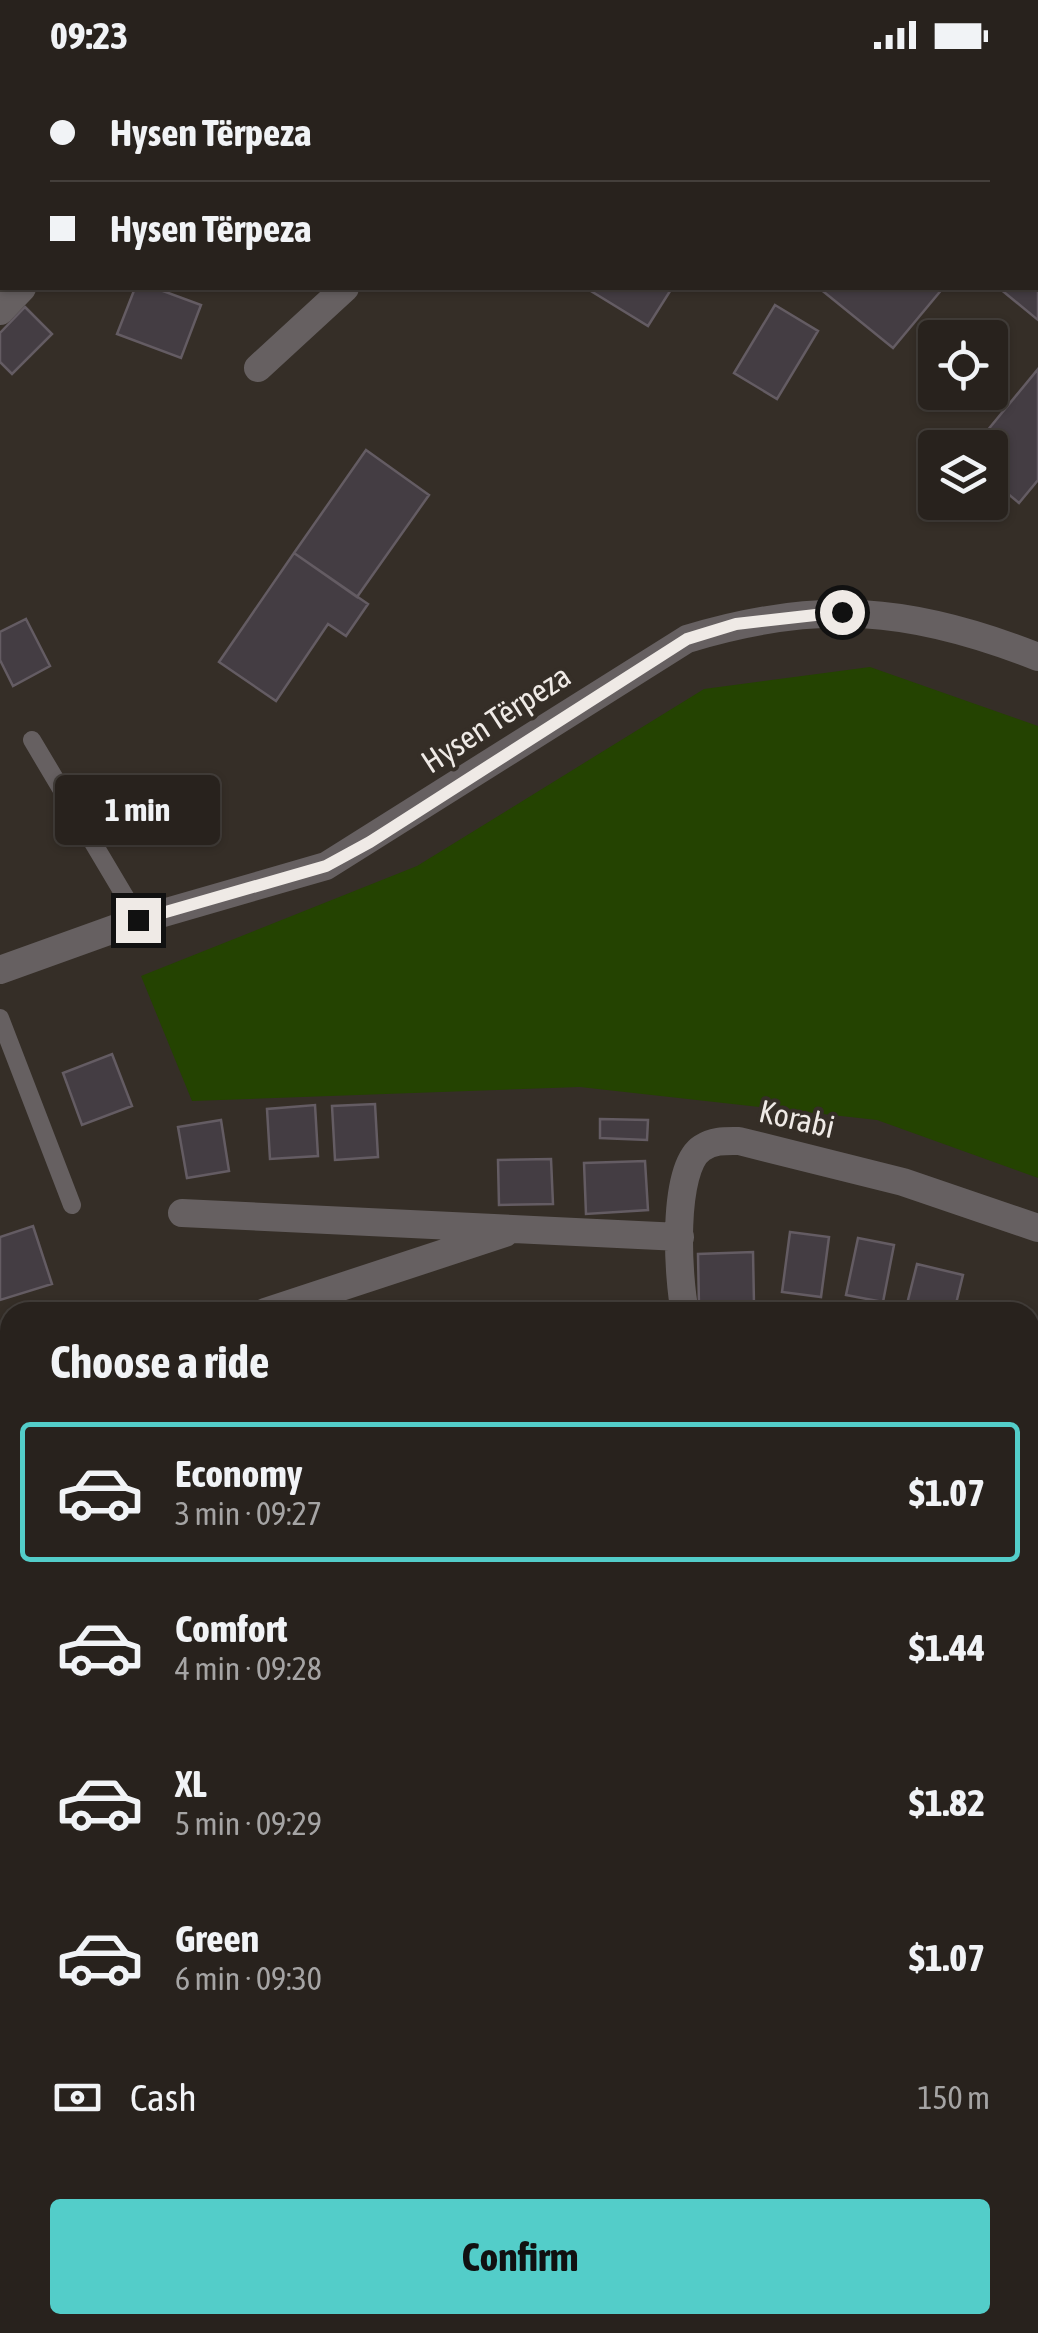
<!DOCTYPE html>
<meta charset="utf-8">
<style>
body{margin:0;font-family:"Asap Condensed",sans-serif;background:#342f2a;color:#f1f3f6;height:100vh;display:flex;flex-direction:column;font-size:38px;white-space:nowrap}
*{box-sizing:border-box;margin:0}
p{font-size:32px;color:#a5a4a4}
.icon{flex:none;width:55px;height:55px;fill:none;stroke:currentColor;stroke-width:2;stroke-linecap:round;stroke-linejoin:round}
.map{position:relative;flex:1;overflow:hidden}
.sheet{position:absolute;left:0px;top:1232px;width:1040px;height:1032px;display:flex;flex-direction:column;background:#28221d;border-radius:30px 30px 0 0;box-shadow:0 2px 8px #0004,0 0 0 2px #443f3b}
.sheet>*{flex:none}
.hud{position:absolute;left:0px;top:0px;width:1040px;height:220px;box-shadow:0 2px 8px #0004,0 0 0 2px #443f3b;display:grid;align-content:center;height:220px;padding:0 50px;background:#28221d}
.controls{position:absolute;left:918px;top:250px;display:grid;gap:20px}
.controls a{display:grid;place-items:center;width:90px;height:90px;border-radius:10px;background:#28221d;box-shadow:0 2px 8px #0004,0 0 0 2px #443f3b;font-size:50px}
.end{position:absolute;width:45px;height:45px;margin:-22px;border:12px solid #efeae6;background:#111;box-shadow:0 0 0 5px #111}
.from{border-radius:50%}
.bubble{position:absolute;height:70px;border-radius:10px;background:#28221d;box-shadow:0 2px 8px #0004,0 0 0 2px #443f3b;font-size:32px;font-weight:700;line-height:70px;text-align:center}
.hud b{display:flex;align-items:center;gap:35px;height:95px;font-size:38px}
.hud b+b{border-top:2px solid #443f3b}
.hud i{width:25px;height:25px;background:#f1f3f6}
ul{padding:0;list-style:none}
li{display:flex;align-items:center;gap:30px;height:140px;margin:0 20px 15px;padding:0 30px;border:5px solid transparent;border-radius:10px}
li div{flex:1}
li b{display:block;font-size:38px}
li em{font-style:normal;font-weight:700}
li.on{border-color:#53cdc9}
li>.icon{width:90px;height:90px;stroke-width:1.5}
h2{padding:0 50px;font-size:45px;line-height:120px}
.pay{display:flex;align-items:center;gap:25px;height:110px;padding:0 50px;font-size:38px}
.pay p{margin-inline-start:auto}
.primary-button{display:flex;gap:20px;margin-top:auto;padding:20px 50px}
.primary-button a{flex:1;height:115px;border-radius:10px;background:#53cdc9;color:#111;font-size:40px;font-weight:700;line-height:115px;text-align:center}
.status{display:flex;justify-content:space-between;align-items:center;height:70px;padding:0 50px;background:#28221d;direction:ltr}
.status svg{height:28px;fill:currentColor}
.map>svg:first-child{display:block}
.green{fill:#244301}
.building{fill:#443d43;stroke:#645c63;stroke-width:2.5}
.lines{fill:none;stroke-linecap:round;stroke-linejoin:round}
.service{stroke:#666061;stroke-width:18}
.minor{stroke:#666061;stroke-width:28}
.tertiary{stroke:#666061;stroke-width:28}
.route{stroke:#efeae6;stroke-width:12}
.labels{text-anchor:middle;stroke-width:8;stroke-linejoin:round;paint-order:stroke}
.street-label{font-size:32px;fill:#efeae6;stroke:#352e27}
</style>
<div class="status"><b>09:23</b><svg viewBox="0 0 49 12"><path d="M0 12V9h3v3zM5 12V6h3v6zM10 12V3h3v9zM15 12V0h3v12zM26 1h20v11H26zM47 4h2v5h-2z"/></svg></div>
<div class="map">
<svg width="1038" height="2263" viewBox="0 0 1038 2263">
<rect width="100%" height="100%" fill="#352e27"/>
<path class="green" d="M870 597 1038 656V1108L877 1050 580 1017 192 1031 141 906 417 796 704 619Z"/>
<path class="building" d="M701 0H789L699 2Z
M1038 117V250L999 218H1038Z
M135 218H155L201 235 181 288 117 264Z
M586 218H672L648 256Z
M819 218H943L893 278Z
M775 235 818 261 777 329 734 303Z
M25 237 52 264 12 304 0 292V263Z
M1038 299V410L1019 433 990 409V378H973Z
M366 380 429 425 357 527 294 483Z
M294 483 368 534 346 566 328 554 276 631 219 592Z
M26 549 50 596 13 616 0 590V562Z
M112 984 132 1036 82 1055 63 1003Z
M375 1034 378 1087 335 1090 332 1036Z
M315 1035 318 1086 270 1089 267 1039Z
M600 1049 648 1050 647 1070 600 1068Z
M221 1050 229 1101 187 1108 178 1057Z
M551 1089 553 1134 499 1135 498 1090Z
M645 1091 648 1140 586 1144 584 1093Z
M33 1156 52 1214 0 1230V1167Z
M790 1162 829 1167 821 1227 782 1222Z
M858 1168 894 1175 883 1232 846 1225Z
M753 1182 754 1234 699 1236 698 1184Z
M917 1194 963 1205 954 1242H905Z
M1030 1291 1038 1299V1309L1030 1318Z
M1038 1443V1513L1030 1519V1449Z
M1038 1516V1572L1030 1564V1524Z
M10 2037V2103L0 2106V2039Z
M0 2160H10V2255H131L0 2263Z
M234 2255H375L380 2263H240Z"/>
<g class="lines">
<path class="service" d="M32 670 139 850
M0 948 72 1135"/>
<path class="minor" d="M1033 0 1035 2
M132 2 133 0
M418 2 419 0
M874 2 875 0
M0 167 2 168
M0 241 22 218
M258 298 345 218
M0 900 139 850 326 796 687 569C818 529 912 537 1038 587
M182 1143 680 1167
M265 1242 505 1163
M685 1242C678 1209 671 1098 702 1078 714 1070 726 1071 739 1071L903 1112 1038 1158
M0 1536 10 1533
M486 2255 489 2263"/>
<path class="tertiary" d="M1030 1928H1038
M0 1996 10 1994"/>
</g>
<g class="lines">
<path class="route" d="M138 850 326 796 370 772 687 569 736 554 842 542"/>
</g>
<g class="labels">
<g class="street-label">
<text transform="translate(496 649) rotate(-33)" y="11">Hysen Tërpeza</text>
<text transform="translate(797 1049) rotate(13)" y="11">Korabi</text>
</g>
</g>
</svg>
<div class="controls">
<a><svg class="icon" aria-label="locate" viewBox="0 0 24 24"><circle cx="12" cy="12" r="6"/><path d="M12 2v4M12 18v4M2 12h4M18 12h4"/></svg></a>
<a><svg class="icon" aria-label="layers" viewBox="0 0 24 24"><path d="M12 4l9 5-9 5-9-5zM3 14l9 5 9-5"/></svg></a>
</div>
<i class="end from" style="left:842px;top:542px"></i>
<i class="end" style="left:138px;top:850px"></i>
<div class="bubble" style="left:55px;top:705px;width:165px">1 min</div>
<div class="hud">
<b><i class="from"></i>Hysen Tërpeza</b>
<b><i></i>Hysen Tërpeza</b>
</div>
<section class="sheet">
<h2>Choose a ride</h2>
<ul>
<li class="on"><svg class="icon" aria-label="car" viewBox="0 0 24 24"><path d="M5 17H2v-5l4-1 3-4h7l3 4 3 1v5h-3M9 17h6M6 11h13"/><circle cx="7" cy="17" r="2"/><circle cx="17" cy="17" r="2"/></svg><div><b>Economy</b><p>3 min · 09:27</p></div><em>$1.07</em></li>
<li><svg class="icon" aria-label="car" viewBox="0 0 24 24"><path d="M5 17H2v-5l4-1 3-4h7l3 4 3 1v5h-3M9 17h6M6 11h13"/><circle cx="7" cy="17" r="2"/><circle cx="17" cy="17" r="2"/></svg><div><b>Comfort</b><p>4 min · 09:28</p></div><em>$1.44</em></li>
<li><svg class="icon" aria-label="car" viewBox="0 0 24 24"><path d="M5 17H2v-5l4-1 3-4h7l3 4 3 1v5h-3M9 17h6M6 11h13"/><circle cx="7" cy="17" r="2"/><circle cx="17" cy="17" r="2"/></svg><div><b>XL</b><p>5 min · 09:29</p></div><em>$1.82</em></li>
<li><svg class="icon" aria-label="car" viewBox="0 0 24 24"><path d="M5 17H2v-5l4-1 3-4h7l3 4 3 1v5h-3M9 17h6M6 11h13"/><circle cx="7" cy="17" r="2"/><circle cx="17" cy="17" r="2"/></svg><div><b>Green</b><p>6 min · 09:30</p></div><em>$1.07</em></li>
</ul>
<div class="pay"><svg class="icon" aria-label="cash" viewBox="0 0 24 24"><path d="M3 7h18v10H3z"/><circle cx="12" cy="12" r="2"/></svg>Cash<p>150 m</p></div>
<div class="primary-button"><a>Confirm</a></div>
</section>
</div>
